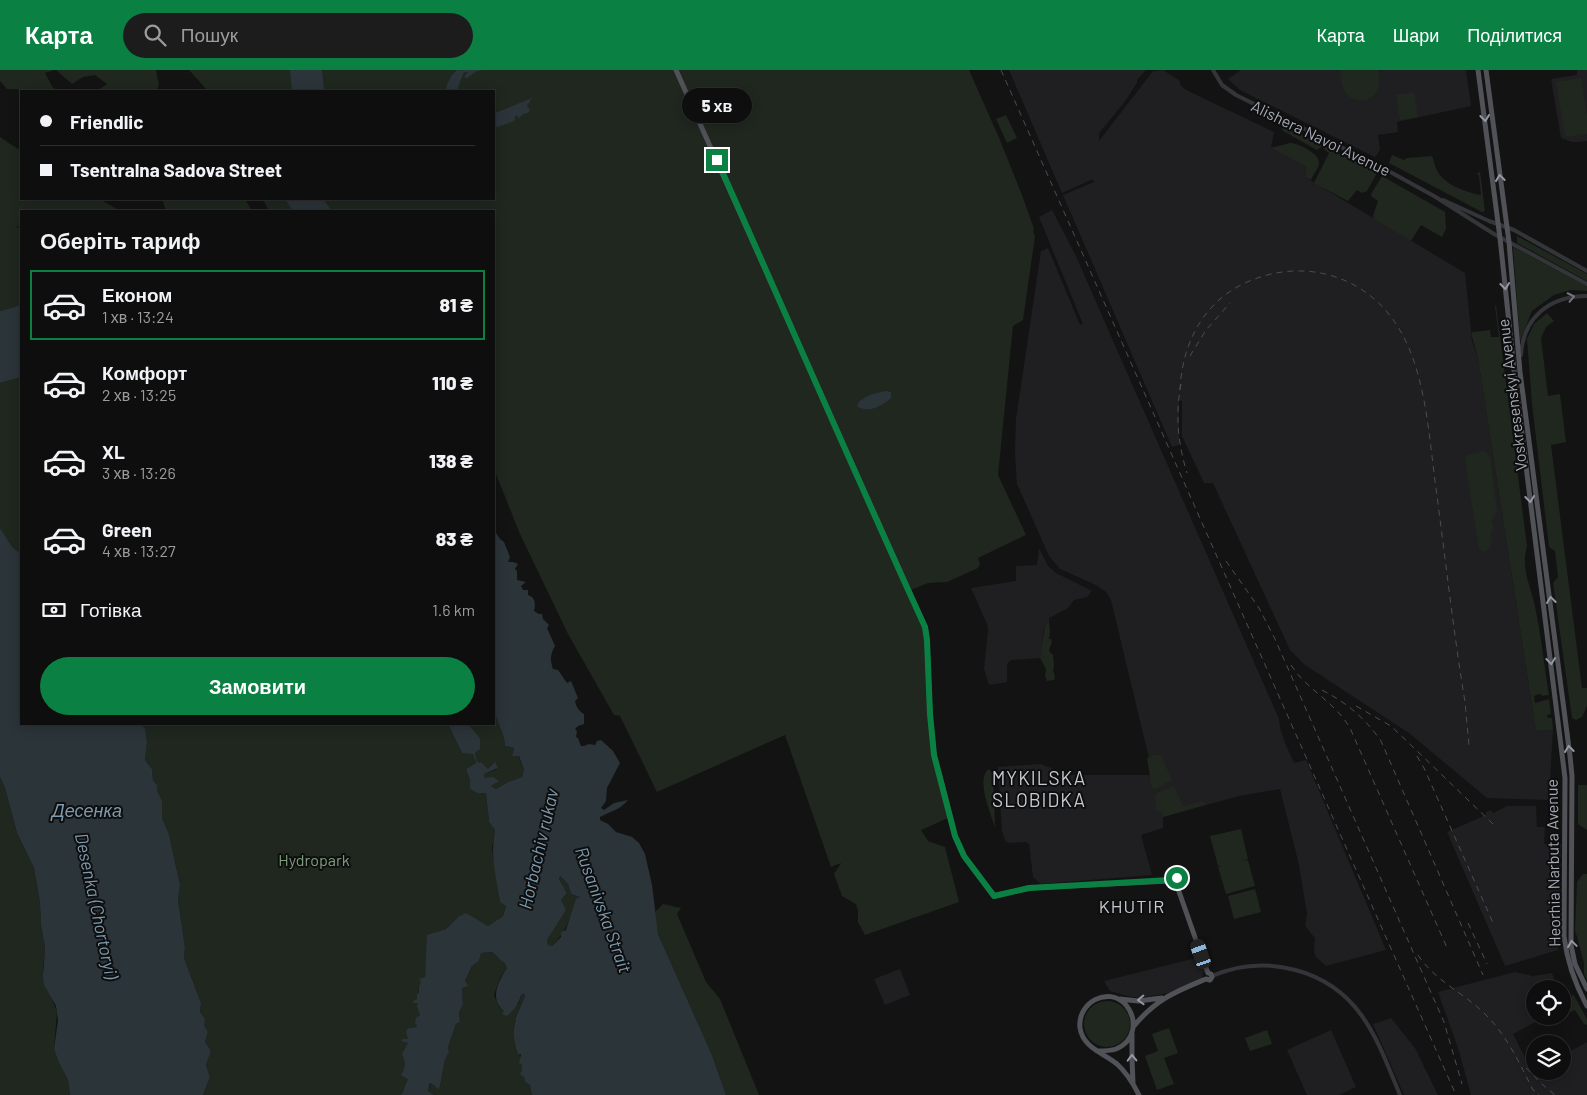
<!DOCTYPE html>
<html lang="uk">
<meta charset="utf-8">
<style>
body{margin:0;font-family:Barlow,sans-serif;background:#1c1c1d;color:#f1f3f6;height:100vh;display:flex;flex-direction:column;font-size:19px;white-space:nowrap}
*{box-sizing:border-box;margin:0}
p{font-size:16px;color:#9b9c9e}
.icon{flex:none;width:28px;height:28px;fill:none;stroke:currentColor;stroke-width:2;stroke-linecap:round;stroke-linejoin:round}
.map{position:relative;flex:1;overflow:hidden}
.details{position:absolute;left:20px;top:140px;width:475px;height:515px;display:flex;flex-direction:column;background:#0e0e0f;border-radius:0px;box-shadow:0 2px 12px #0003,0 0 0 1px #2e2e2f}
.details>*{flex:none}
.hud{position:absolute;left:20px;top:20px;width:475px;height:110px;border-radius:0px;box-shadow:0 2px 12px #0003,0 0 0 1px #2e2e2f;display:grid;align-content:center;height:110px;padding:0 20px;background:#0e0e0f}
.controls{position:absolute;left:1526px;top:910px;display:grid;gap:10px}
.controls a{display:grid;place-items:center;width:45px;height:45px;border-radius:50%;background:#0e0e0f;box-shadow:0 2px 12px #0003,0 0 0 1px #2e2e2f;font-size:25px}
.end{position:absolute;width:22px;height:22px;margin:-11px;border:6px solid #0b8043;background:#fff;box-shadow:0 0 0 2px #fff}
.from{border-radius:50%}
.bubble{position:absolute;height:35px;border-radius:18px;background:#0e0e0f;box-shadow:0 2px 12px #0003,0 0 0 1px #2e2e2f;font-size:16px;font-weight:800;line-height:35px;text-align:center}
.car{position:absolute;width:15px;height:30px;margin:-15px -8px;border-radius:6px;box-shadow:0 0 4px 1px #0007;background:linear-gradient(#222 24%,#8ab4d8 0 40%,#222 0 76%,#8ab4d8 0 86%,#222 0)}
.hud b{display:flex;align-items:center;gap:18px;height:48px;font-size:19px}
.hud b+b{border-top:1px solid #2e2e2f}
.hud i{width:12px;height:12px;background:#f1f3f6}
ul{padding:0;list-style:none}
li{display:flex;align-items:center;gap:15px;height:70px;margin:0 10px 8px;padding:0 10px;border:2px solid transparent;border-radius:0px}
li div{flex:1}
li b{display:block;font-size:19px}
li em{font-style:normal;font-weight:800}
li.current{border-color:#0b8043}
li>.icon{width:45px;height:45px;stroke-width:1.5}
h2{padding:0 20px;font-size:22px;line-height:60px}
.pay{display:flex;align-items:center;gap:12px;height:55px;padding:0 20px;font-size:19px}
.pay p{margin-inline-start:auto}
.button{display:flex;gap:10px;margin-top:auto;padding:10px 20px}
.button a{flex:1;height:58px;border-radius:30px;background:#0b8043;color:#fff;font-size:20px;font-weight:800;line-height:58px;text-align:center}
header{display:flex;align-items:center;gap:30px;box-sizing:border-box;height:70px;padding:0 25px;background:#0b8043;color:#fff}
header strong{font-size:24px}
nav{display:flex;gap:28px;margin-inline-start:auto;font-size:18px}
.search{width:350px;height:45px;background:#1c1c1d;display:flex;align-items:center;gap:12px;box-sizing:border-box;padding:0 18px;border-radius:28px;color:#9b9c9e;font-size:19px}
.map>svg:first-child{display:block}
.built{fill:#1f1f21}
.green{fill:#1f271f}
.water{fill:#2b3439;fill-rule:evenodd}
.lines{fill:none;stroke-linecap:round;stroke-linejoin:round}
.minor{stroke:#343539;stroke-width:4}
.major{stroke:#505258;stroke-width:5}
.rail{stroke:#4b4d52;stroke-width:1;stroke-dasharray:6 5;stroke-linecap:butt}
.oneway{stroke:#9498a2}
.oneway2{stroke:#72757d}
.route{stroke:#0b8043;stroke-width:6}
.labels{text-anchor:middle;stroke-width:4;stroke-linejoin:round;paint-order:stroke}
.street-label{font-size:16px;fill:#a5aab4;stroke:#0e0e0f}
.park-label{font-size:16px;fill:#7c9f7c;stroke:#0e0e0f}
.water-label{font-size:18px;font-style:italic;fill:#7c9bae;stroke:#0e0e0f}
.neighbourhood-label{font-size:18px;letter-spacing:1px;fill:#c5c9d0;stroke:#0e0e0f}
.quarter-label{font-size:19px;letter-spacing:1px;fill:#c5c9d0;stroke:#0e0e0f}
</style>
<header>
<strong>Карта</strong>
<div class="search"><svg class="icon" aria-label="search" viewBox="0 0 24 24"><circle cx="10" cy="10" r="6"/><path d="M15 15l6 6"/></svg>Пошук</div>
<nav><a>Карта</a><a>Шари</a><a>Поділитися</a></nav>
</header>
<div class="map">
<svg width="1587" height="1025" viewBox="0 0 1587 1025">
<rect width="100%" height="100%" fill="#131314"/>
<path class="built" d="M1009 0H1146L1137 10V13L1123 34 1099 63V71L1153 1 1163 0 1179 10 1181 16 1186 20 1274 62 1271 78 1306 97 1305 107 1465 203 1472 271 1478 288 1536 661 1553 660 1549 727 1547 730 1487 728 1409 663 1305 595 1290 580 1213 413H1204L1182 366V331L1179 330V375L1172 377 1063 125 1094 112 1093 109 1062 123Z
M1241 0H1466L1471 36 1397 52 1398 62 1378 65 1380 80 1375 87 1240 20 1228 9Z
M1577 0H1587V71L1579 72H1572L1561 68 1551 9 1577 5Z
M1052 140 1075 184 1279 649 1280 658 1285 673 1294 693 1306 690 1386 880 1326 896 1316 887 1314 882 1315 868 1305 856 1307 844 1299 795 1280 719 1239 726 1163 747V758L1141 765 1152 805 1041 814 1033 807 1029 774 1026 772 1008 773 1005 770 1002 761 998 697 1040 694 1070 705H1153L1111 530 1106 522 1096 515 1060 499 1049 486 1017 414 1015 383 1016 349 1041 181 1048 178 1080 255 1083 254 1039 147Z
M1039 478 1048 496 1056 503 1092 521 1087 527 1074 530 1068 538 1049 548V552L1046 554 1043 562 1042 580 1040 588 1011 590 1007 594V612L989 615 984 599 988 561 987 554 971 518 1016 511V496L1037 495Z
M1507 736H1536L1537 757H1545L1544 774H1561L1558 880 1505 896 1447 762 1486 745V742L1491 740 1493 743Z
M1200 887 1204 900 1202 908 1169 923 1140 928 1127 926 1110 921 1104 911Z
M900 899 910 925 885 935 874 909Z
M1515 902 1532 906 1552 903 1556 913 1555 919H1535V946H1538L1539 950 1513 964 1530 997 1535 998V1001H1562L1563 985 1587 972V1025H1471L1459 981 1438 922Z
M1391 948 1415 978 1438 1025H1404L1373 954Z
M1331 960 1356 1017 1339 1025H1307L1287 980Z"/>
<path class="green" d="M0 0H54L45 3 53 18 63 21 7 19 0 11Z
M56 0H156L159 15 156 21H97L107 14 95 5 83 7 72 14Z
M189 0H969L1000 70 1022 125 1034 159 1033 161 1035 166 1023 250 1013 256 998 405 1026 465 978 488 980 494 978 498 947 512 928 513 906 522 924 562 933 685 948 748 921 760 928 771 945 777 959 832 865 865 858 852V841L856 834 842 826 834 804 841 793 831 797 785 665 657 722 620 646 614 645 568 564 520 464 494 399V141H269L263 129H494V21H208Z
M1340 0H1378C1379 6 1381 13 1378 19 1373 33 1354 34 1346 23 1341 17 1341 7 1340 0Z
M1581 8 1587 44V64L1565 67 1556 12Z
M1414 22 1418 47 1400 50 1396 25Z
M1006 45 1017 68 1007 73 996 49Z
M1285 57 1375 101 1377 103 1367 121 1362 123 1357 120 1348 131 1314 113 1329 83 1321 77 1317 80 1283 61 1282 58Z
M0 67 21 81V129H100L120 141H21V156L16 157 21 159V235L0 241Z
M1290 73C1298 73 1321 84 1319 94 1318 99 1313 105 1311 110L1305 107 1306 97 1271 78Z
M1392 85 1404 90 1407 88 1432 86C1434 90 1434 94 1436 98 1442 114 1465 122 1481 125L1479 106 1477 103 1480 102 1485 141 1482 142 1389 93Z
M1382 106 1445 142 1446 159 1442 167 1421 155 1411 171 1374 149 1373 146 1378 131 1372 127 1371 124Z
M162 129H245L252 141H166Z
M1517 166 1587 204V211L1517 173Z
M1513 177 1587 216V221L1571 220 1554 225 1532 241 1520 271Z
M1496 235 1527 476C1521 497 1529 512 1534 532 1541 563 1544 594 1549 625L1542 626 1540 624 1534 626 1535 633 1549 629 1551 644 1547 645 1548 648H1552L1553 660 1536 661 1478 288 1471 263 1473 262 1490 260 1491 267H1499L1495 236Z
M1547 243 1554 251 1546 257 1541 268 1548 326 1560 324 1566 372 1551 375 1582 618H1587V636L1582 647 1576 650 1572 648 1553 513 1558 507 1555 481 1549 477 1532 334 1527 269 1534 254Z
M21 307V483L13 478 0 458V313Z
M1484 381 1490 386 1497 440 1492 451 1494 459 1490 464 1492 474 1485 483 1479 479 1465 391 1466 385Z
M1049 552 1050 561 1049 569H1051L1052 572 1049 580 1051 584H1053L1054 596 1053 600 1055 607 1054 610 1047 611 1045 606 1046 599 1040 588C1043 577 1042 565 1046 554Z
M494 641 504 668 505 676 514 678 512 686 518 685 524 700 522 707 508 712 496 719 490 716 498 710 484 708V704L498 699H488L477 693 475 683 480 668 468 654H494Z
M139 654H445L449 656 462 683H473L476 693 466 699 470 710V719L477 723H486L489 752 495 760 492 778 500 831 506 835 503 846 488 856 458 847 446 859 428 865 425 907 419 916 418 933 420 945 417 956 408 969 402 971 408 973 405 999 410 1010 407 1012 402 1024 398 1025H203L210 1007 206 995 211 981 205 972 208 962 204 955V949L200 942 201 933 184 888 185 877 178 830 180 815 169 764 162 748V731L157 720V715L153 710 152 699 145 690 147 672 145 659Z
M1154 685H1161L1172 710 1156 719 1152 718 1147 688Z
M989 699 993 704 995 758C991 743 975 709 989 699Z
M0 707 5 718 17 763 34 798 40 833 41 855 45 878 43 899 49 922 57 942 54 979 59 993 68 1010 70 1025H0Z
M1578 715H1587V760L1578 754Z
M1174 716 1183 736 1204 731 1205 735 1163 747 1162 743 1156 740 1155 724Z
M1241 759 1248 789 1241 791 1248 790 1255 816 1226 824 1218 797 1222 796H1218L1210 766Z
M1583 804H1587V910L1584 904V893L1575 860 1577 812Z
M559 805 568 814 571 824 581 827C571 845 567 861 552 876L548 875 547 870 565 840 561 830 567 823 559 809Z
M1255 819 1261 842 1234 849 1228 826Z
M663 834 681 838 677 844 706 912 720 929 759 1025H726L712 985 658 864 655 842Z
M492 882C497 885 500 891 506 893L507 898 500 908 494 925 499 937 509 944 519 933 521 925 524 924 525 926 515 948 516 949C509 968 522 976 520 994H522L525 1012 530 1015 532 1025H434L428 1021 431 1013 440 1016 445 990 449 982 448 977 456 954 460 952 459 942 463 935 462 918 472 896 479 891 481 883Z
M1573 924 1587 949V955L1584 954 1575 940 1563 945V942Z
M1084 954a23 23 0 1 1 46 0a23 23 0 1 1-46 0Z
M1169 958 1178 983 1164 988 1174 1014 1157 1020 1145 986 1158 981 1152 964Z
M1267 960 1272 974 1250 981 1245 968Z"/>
<path class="water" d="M290 0H322L324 21H292Z
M457 0H483L477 1 467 8 464 7 468 2H464L457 20 448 21 446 18C448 11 451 5 457 0Z
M532 28 527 36 530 40 528 43 523 44 519 48 516 45 514 51 498 57 494 55 495 43Z
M285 129H323L332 141H293Z
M21 235V307L0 313V241Z
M886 321 891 322V328C882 336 870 343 858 337L857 335C863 325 876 323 886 321Z
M0 458 13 478 21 483V654H139L145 658 147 672 145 690 152 699 153 710 157 715V720L162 731V748L169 764 180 815 178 830 185 877 184 888 201 933 200 942 205 949 204 955 208 962 205 972 211 981 206 995 210 1007 203 1025H70L68 1010 59 993 54 979 58 950 56 936 44 915 43 907 45 878 41 855 40 833 34 798 17 763 5 718 0 707Z
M494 460 500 469 504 472 510 487 508 492H513L518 494 515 499 517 501V510L526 512 521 516 523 520H528V525C535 527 536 534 534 541L539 544H542L543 549 549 555 547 558 555 576C550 584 550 590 553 599L558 600 567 613 571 611 578 628 575 631C576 636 579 642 584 644V654L578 656 575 659 577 661 576 667 578 668 581 676H584L589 674 595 675 597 671 601 670 613 681 620 693 607 718 606 731 601 738 604 740 614 733 628 730C620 740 611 741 600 747V750L608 754 616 762 632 767 639 773 645 784 652 815 658 864 712 985 726 1025H532L530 1015 525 1012 524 1007 520 1004 522 1000V994H519L521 984H518C514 972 512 961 516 949H515L525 926 524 924 521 925C519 934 514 940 507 946L502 944 504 941C489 929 498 912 507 898L505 893C500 891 497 885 492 882L481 883 479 891 472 896 465 911 468 916 462 918 463 935 459 942 460 952 456 954 448 977 449 982 445 990 440 1016 438 1019 434 1015 430 1013 428 1021 434 1025H398L402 1024 407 1011 409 1010 401 1005C406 997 406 993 402 984L408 973 401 971 403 969H408L406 961 409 958H414L417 956 415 952 416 948 420 945 417 937 418 933H414L413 931 417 929V924L419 923V916L421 912 419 909 425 907 427 865 446 859 458 847 466 843 488 856 503 846 506 836 500 832C496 807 490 785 495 760L489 752 486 723H477L470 719V710L466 699 476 693 473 684 462 683 449 656 445 654H468L480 668V679L475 683 477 692 482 693 488 699 495 692 498 698 484 704V708L493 707 499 711 491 716 496 719 508 712 522 707 524 700 519 686H512L514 678 505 676 504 668 494 641ZM560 806 568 814 571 824 580 827 576 829 566 860 561 862V867L552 876 548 875 547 870 566 840 561 830 567 823 559 809Z"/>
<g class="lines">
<path class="minor" d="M1213 0 1222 15 1236 25 1383 98 1434 126 1494 164 1587 214
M1443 130 1489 151 1514 160 1587 201
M1521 285C1523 247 1550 226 1587 226
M1212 906C1265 883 1329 899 1362 946 1379 970 1389 999 1400 1025"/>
<path class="major" d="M676 0 925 557 927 570 930 644 934 685 944 722 955 766 964 786 994 826 1029 818 1169 811 1172 814 1176 813
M1478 0 1500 168 1514 300 1565 708 1564 866C1567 892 1575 914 1587 936
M1486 0 1509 172 1520 302 1570 686 1572 706 1571 875 1575 894 1587 919
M1120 929 1138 931 1162 928
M1134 956C1156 929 1175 922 1206 909L1210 910 1212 907 1211 904 1208 903 1204 893 1176 813 1177 809 1172 806 1169 811
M1132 964V989L1133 1013
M1097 981C1103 981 1110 981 1116 979 1135 971 1138 950 1126 935 1108 915 1077 933 1080 958 1083 978 1104 983 1117 994 1127 1003 1133 1013 1139 1025"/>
<path class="rail" d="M1001 0 1456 1025
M1190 286 1206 260 1230 233
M1181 314C1175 345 1178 374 1187 403
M1180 320C1182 275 1202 233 1245 213 1303 186 1369 205 1401 262 1425 304 1429 364 1435 411 1445 485 1453 559 1465 632L1469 675
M1226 491 1259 538 1275 569 1444 952 1462 1014
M1291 595C1306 619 1335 632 1350 658L1448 880
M1322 620C1347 633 1365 648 1381 671L1483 905
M1356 636 1391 656 1493 754
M1417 686 1424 698 1494 855
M1468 853 1487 894
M1418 885C1435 911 1464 923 1485 944 1506 964 1520 994 1533 1020L1539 1025
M1526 998 1543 1015 1555 1025"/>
</g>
<defs><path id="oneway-chevron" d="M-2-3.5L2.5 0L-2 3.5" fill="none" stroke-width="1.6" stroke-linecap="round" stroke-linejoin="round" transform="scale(1.25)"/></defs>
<g class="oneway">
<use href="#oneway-chevron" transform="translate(1485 48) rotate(83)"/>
<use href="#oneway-chevron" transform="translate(1500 108) rotate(-97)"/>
<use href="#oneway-chevron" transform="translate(1505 216) rotate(84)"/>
<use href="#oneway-chevron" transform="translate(1530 429) rotate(83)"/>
<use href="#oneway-chevron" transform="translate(1551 530) rotate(-97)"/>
<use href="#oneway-chevron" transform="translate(1551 591) rotate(83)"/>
<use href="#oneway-chevron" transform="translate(1569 679) rotate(-97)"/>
<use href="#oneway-chevron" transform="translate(1572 874) rotate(-98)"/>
<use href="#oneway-chevron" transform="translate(1141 930) rotate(178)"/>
<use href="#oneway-chevron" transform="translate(1132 988) rotate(-91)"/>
</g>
<use class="oneway2" href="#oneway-chevron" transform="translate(1571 227) rotate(-12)"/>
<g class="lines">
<path class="route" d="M717 90C787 246 854 402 925 557L927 570 930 644 934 685 955 766 964 786 994 826 1029 818 1170 810 1173 806 1177 808"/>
</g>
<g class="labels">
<g class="street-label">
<text transform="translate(1321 68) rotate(26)" y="6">Alishera Navoi Avenue</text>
<text transform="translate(1512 325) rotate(-97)" y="6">Voskresenskyi Avenue</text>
<text transform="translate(1553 793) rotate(-91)" y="6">Heorhia Narbuta Avenue</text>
</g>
<g class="park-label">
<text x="314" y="796">Hydropark</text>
</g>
<g class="water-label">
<text x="87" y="747">Десенка</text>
<text transform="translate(539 779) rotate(-77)" y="6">Horbachiv rukav</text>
<text transform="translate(96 836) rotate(78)" y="6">Desenka (Chortoryi)</text>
<text transform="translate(603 840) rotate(70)" y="6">Rusanivska Strait</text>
</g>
<g class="neighbourhood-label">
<text x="1132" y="843">KHUTIR</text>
</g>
<g class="quarter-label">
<text x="1039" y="715">MYKILSKA<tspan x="1039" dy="22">SLOBIDKA</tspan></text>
</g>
</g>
</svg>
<div class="controls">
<a><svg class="icon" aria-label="locate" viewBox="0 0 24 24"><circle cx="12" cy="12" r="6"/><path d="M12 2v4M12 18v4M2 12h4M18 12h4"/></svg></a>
<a><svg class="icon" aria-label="layers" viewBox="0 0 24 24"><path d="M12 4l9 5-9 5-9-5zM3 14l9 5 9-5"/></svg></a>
</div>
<i class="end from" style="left:1177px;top:808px"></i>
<i class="end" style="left:717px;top:90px"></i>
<div class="bubble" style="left:682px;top:18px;width:70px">5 хв</div>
<i class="car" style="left:1201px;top:884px;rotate:341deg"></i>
<div class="hud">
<b><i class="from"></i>Friendlic</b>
<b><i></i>Tsentralna Sadova Street</b>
</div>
<section class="details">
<h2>Оберіть тариф</h2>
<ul>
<li class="current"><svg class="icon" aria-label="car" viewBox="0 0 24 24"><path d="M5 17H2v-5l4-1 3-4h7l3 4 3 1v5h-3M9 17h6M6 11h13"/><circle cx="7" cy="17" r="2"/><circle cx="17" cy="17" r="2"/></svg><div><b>Економ</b><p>1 хв · 13:24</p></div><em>81 ₴</em></li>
<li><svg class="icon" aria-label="car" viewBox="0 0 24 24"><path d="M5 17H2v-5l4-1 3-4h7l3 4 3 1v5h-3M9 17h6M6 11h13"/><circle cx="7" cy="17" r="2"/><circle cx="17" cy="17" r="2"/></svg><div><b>Комфорт</b><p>2 хв · 13:25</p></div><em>110 ₴</em></li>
<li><svg class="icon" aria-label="car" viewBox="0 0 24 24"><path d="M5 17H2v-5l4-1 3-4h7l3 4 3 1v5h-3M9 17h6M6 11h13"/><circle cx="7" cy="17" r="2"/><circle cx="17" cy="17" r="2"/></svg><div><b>XL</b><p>3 хв · 13:26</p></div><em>138 ₴</em></li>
<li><svg class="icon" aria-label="car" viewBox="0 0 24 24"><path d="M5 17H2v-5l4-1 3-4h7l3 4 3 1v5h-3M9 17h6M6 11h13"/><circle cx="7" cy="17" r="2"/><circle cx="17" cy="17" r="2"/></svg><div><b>Green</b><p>4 хв · 13:27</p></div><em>83 ₴</em></li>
</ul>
<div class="pay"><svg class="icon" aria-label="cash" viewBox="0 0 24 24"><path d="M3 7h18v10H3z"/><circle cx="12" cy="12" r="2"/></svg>Готівка<p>1.6 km</p></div>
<div class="button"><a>Замовити</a></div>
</section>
</div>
